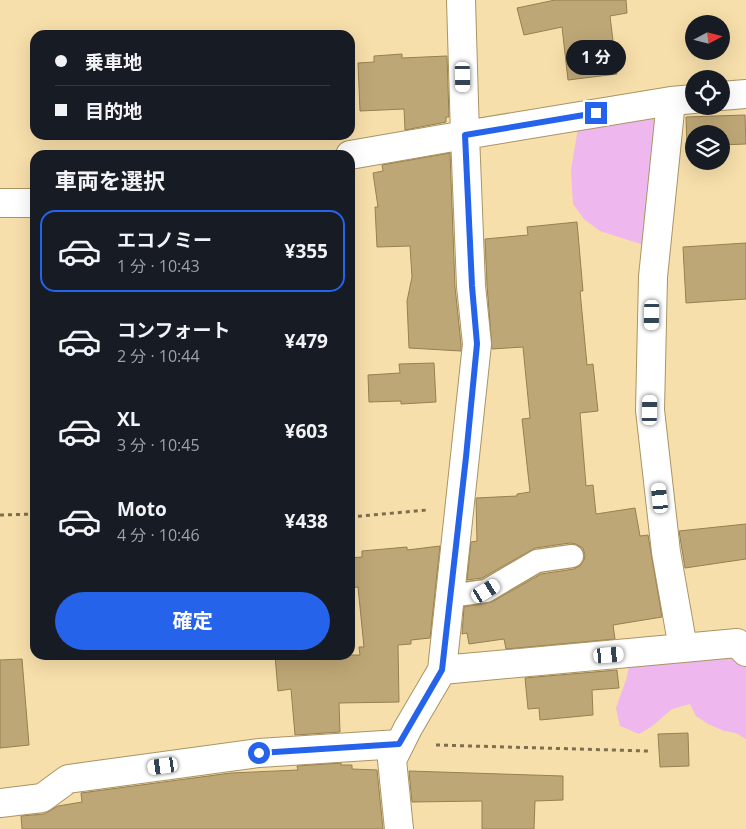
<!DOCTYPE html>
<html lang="ja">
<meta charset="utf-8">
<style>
body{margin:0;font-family:"Open Sans","Noto Sans JP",sans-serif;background:#242831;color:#f1f3f6;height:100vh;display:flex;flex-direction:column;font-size:19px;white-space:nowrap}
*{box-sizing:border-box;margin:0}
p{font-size:16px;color:#9ea1a6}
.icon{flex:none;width:28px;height:28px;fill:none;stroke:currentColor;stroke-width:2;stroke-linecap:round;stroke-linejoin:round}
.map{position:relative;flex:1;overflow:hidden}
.sheet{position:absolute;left:30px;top:150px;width:325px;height:510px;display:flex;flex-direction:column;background:#171b24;border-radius:15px;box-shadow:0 5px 20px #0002}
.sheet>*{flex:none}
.guide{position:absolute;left:30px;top:30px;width:325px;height:110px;border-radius:15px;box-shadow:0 5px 20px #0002;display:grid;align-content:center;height:110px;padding:0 25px;background:#171b24}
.needle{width:32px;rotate:83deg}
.controls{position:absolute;left:685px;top:15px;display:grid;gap:10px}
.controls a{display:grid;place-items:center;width:45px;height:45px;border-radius:50%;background:#171b24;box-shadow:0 5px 20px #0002;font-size:25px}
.end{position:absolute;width:22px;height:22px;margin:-11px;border:6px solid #2563eb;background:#fff;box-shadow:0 0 0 2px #fff}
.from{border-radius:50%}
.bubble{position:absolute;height:35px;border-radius:18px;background:#171b24;box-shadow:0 5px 20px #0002;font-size:16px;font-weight:700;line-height:35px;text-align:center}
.car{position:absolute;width:15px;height:30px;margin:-15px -8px;border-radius:6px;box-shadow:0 0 4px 1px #0007;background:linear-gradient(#fff 24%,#345 0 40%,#fff 0 76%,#345 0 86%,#fff 0)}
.guide b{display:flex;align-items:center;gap:18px;height:48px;font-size:19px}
.guide b+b{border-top:1px solid #363941}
.guide i{width:12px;height:12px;background:#f1f3f6}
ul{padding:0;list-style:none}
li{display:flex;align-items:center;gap:15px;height:82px;margin:0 10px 8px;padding:0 15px;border:2px solid transparent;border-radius:15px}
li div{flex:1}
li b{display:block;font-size:19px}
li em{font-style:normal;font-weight:700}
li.active{border-color:#2563eb}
li>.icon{width:45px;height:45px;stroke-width:1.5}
h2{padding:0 25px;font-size:22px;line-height:60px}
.cta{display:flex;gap:10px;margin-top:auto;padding:10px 25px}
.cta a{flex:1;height:58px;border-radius:30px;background:#2563eb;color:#fff;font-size:20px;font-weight:700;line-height:58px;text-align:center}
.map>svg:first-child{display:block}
.green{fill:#eeb7ee}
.building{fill:#bea776;stroke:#96804f}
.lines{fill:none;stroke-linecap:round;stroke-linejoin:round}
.service-casing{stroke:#aa9463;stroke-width:25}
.minor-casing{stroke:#aa9463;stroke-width:30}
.path{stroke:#7e6e50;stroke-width:3;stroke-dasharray:4 4;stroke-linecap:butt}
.service{stroke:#fff;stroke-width:22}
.minor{stroke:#fff;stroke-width:28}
.route{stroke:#2563eb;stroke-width:6}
</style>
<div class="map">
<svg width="746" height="829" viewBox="0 0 746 829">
<rect width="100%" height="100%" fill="#f7dfab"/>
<path class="green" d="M651 112 657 121 647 246 600 231 584 219 573 204 571 170 578 128Z
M729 652 746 664V739L736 733 724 731 708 724 696 716 690 704 672 709 651 727 639 734 620 726 616 708 627 677 630 660Z"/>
<path class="building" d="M555 0H626L627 13 610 16 617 74 568 80 562 27 524 35 517 8Z
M402 54V58L447 56 449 117H446V122L405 130 404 109 360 111 358 63 374 62V56Z
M745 115 746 144 721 145V134H694V146L687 147 686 117Z
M450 153 455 287 461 344V351L409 348 407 301 412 277 410 246 377 247 375 207H378L373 173 383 171 382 165Z
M577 222 583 291H580L587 365 593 364 598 411 580 413 586 486 593 485 596 514 635 508 640 536 648 535 662 617 613 625 615 639 506 649 504 639 469 644 467 633 462 634 464 607 492 602 541 574 574 569 580 566 584 560 585 555 583 548 576 544 570 543 535 548 482 578 467 580 471 542 477 541 476 498 517 496V494L530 492 522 419 530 418 523 347 492 349 487 285 485 239 528 235 527 227Z
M746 243V299L686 303 683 247Z
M434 363 436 402 401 404V401L369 402 368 375 400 373 399 364Z
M746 524V559L685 568 679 531Z
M440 546 430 638 411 640V644L398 645 399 702 339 703 340 732 295 735 291 689 278 691 275 655H360L359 647H364L358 587 350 588V558L362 557V551L407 547V550Z
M22 659 29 745 0 748V660Z
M617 670 619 688 592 690 593 715 540 720 539 708 528 709 525 678Z
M688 733 689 766 660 767 658 734Z
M341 763V765H352V769L377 770 383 829H22L21 816 44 814 58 806 82 802 81 793 231 773 298 770 297 766Z
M409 771 563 776V800L535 801 534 829H482V801L412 802Z"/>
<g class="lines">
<defs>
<path id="service" d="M450 596 486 591 537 561 572 556"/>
<path id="minor" d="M721 96 746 94
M671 101 653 277 650 410 666 552 683 648 737 643 746 652
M350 155 465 135 671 101 694 99
M0 203H35
M442 670 683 648
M0 803 42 798 68 779 259 753 399 744
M399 829 392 760 408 728 442 670 477 344 471 286 465 135 461 0"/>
</defs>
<use href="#service" class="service-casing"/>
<use href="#minor" class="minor-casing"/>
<path class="path" d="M0 515 35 514
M350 517 427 510
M436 745 648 751"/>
<use href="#service" class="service"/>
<use href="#minor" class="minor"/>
</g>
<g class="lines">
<path class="route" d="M259 753 399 744 442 670 466 457 477 344 472 286 465 135 596 113"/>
</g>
</svg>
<div class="controls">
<a><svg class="needle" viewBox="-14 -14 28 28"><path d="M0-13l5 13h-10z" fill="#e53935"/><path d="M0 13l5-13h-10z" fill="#9ea1a6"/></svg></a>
<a><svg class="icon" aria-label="locate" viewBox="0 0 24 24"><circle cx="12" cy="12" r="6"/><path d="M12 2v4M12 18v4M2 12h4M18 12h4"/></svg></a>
<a><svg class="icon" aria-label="layers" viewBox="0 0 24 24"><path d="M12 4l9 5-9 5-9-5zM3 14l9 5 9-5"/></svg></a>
</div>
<i class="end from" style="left:259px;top:753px"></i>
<i class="end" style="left:596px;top:113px"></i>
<div class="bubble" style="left:566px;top:40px;width:60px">1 分</div>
<i class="car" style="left:463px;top:77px;rotate:179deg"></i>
<i class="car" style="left:652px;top:315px;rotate:181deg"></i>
<i class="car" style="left:650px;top:410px;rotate:1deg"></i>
<i class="car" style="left:660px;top:498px;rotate:354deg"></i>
<i class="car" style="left:486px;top:591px;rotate:59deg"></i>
<i class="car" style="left:609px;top:655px;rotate:85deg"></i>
<i class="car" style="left:163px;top:766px;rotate:262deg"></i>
<div class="guide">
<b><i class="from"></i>乗車地</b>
<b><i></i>目的地</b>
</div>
<section class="sheet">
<h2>車両を選択</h2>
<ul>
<li class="active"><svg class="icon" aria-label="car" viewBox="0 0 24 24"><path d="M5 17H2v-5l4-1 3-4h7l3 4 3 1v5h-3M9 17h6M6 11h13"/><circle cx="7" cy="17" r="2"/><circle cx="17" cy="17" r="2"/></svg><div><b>エコノミー</b><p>1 分 · 10:43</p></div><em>¥355</em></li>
<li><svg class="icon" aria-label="car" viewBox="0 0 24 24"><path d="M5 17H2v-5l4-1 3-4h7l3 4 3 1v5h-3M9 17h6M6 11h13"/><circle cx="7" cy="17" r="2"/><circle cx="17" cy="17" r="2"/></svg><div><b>コンフォート</b><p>2 分 · 10:44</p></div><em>¥479</em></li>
<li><svg class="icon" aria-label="car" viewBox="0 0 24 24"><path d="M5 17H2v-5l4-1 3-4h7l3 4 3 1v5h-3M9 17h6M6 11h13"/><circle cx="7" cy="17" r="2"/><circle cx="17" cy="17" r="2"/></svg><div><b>XL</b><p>3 分 · 10:45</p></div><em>¥603</em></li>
<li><svg class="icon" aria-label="car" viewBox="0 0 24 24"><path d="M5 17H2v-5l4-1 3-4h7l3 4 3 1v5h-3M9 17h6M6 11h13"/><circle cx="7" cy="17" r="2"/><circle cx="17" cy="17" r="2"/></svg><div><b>Moto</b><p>4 分 · 10:46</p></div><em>¥438</em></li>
</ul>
<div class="cta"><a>確定</a></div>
</section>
</div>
